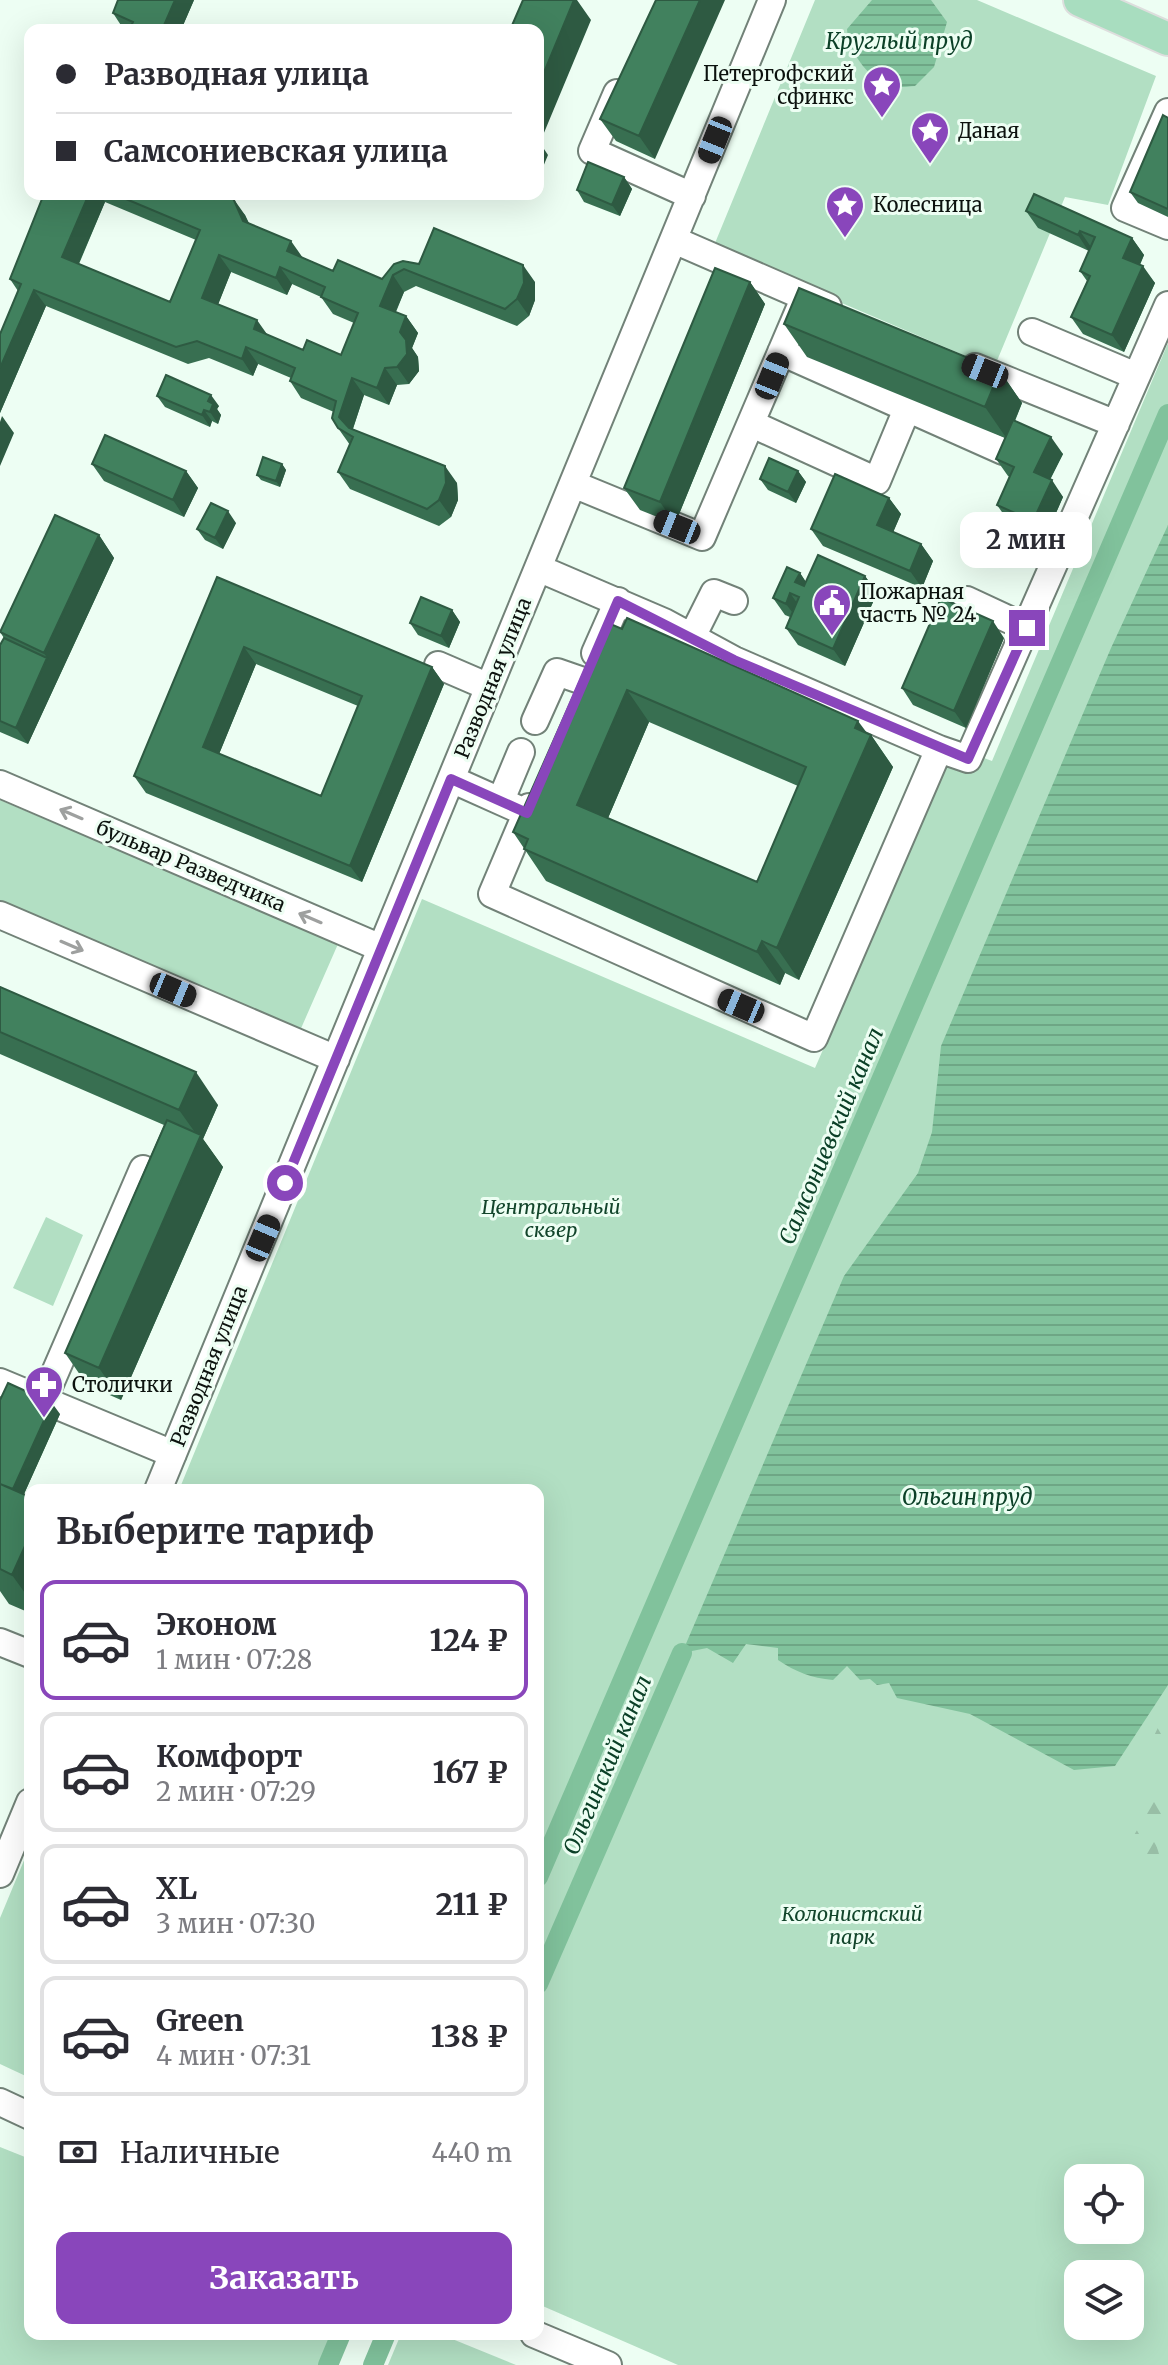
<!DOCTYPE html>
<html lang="ru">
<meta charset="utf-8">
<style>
body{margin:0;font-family:Merriweather,serif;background:#f2f2f3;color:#2b2b33;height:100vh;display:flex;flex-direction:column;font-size:30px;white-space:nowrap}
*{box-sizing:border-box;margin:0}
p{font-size:26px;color:#7c7c81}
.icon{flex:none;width:44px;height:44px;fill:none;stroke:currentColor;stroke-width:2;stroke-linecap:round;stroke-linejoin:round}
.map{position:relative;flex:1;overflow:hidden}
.drawer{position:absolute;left:24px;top:1484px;width:520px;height:856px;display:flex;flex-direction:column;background:#fff;border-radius:16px;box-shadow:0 8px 32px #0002}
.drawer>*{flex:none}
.guide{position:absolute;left:24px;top:24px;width:520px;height:176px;border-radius:16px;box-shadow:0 8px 32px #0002;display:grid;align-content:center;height:176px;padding:0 32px;background:#fff}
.controls{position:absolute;left:1064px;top:2164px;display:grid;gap:16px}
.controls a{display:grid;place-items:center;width:80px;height:80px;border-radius:16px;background:#fff;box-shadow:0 8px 32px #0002;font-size:40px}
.end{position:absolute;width:36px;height:36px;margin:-18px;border:10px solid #8946bb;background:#fff;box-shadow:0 0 0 4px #fff}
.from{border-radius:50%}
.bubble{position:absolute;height:56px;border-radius:16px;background:#fff;box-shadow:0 8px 32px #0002;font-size:26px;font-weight:700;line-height:56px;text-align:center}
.car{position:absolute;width:24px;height:48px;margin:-24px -12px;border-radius:10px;box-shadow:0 0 6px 2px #0007;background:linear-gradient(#222 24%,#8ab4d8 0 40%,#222 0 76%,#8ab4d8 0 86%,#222 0)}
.guide b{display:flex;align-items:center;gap:28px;height:76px;font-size:30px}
.guide b+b{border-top:2px solid #e1e1e2}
.guide i{width:20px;height:20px;background:#2b2b33}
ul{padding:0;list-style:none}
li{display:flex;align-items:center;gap:24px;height:120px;margin:0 16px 12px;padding:0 16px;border:4px solid #e1e1e2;border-radius:16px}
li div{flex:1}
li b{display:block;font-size:30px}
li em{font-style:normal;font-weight:700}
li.current{border-color:#8946bb}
li>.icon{width:72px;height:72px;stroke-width:1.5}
h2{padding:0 32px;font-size:36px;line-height:96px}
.pay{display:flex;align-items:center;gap:20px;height:88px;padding:0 32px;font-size:30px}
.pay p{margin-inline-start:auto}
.button{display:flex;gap:16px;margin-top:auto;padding:16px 32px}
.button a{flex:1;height:92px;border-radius:16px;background:#8946bb;color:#fff;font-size:32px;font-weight:700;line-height:92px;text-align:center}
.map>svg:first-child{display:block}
.green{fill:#b2dfc3;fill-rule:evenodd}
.forest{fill:url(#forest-firs)}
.water{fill:url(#water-rules)}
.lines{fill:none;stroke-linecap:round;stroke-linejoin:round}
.canal{stroke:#81c29c;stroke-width:20}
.minor-casing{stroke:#728278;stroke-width:30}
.major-casing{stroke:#dddedd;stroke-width:36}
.minor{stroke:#fff;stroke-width:26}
.major{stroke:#a8ddbf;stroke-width:32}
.wall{fill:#386f51;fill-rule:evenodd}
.shaded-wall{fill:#2e5a42}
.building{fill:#41815e;stroke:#2e5a42;stroke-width:2;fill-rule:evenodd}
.oneway{stroke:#9ea09f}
.route{stroke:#8946bb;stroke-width:10}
.labels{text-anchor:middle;stroke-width:6;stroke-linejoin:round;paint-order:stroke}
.poi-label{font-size:20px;fill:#0c120e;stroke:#edfef3;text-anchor:start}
.street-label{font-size:20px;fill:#0c120e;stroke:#edfef3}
.park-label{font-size:20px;font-style:italic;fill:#12452b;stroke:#edfef3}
.water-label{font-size:22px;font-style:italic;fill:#0b4027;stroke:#edfef3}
</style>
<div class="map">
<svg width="1168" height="2365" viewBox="0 0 1168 2365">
<defs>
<pattern id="forest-firs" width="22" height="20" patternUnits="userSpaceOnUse" patternTransform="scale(2)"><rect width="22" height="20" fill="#b2dfc3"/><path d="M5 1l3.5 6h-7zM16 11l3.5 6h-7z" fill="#98bea6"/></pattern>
<pattern id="water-rules" width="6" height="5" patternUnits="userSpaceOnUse" patternTransform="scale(2)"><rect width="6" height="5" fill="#81c29c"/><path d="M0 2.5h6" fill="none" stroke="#6ea685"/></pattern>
</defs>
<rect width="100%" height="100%" fill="#edfef3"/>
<path class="green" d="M815 0H977L1156 76 1108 205 1065 197 994 368 713 248Z
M1168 343V2365H678L538 2304V1490H179L422 899 815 1068 955 747 992 761ZM1078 2178H1130V2230H1078ZM1078 2274H1130V2326H1078Z
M0 800 338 944 299 1033 0 903Z
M46 1217 83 1235 53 1306 13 1288Z
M30 1846V2078L0 2064V1918Z
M0 2147 30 2159V2334H333L320 2365H0Z
M401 2334H440L516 2365H388Z"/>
<path class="forest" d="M1168 1707V1759L1153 1756 1151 1742Z
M1168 1789V1826L1155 1841 1159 1854 1140 1870 1130 1842 1143 1820 1135 1805Z"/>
<path class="water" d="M872 0H931L947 22 934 67 915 86C909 86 901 88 895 87 871 83 848 52 847 29Z
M1168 525V1685L1115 1766 1074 1770 970 1714 897 1698 889 1683 877 1685 870 1679 860 1680 847 1666 833 1680C811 1678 796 1672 778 1660V1648L746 1644 733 1663 707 1648 682 1653 844 1276 918 1173 932 1132 941 1046 1111 648Z"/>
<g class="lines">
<path class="canal" d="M538 1877 1168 414
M538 1984 682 1653
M328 2365 341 2334
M373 2365 386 2334"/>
<defs>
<path id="minor" d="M617 93 592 151 692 196
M1168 112 1125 208 1168 226
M674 240 828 307
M1032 332 1136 376
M781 352 1003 451
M975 367 1116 424
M752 424 877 481 907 409
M573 484 702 537 803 301
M967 600 1027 628
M691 639 714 593 734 601
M595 653 618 601
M438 665 489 687
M535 721 557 672 583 681
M939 749 968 759 1168 305
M451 779 527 813
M0 784 381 948
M501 800 521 752
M529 807 492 894 814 1038 939 749 734 660 664 622 538 568
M0 915 336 1059
M0 1382 173 1454
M44 1398 143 1169
M158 1490 772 0
M0 1642 30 1654
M0 1874 30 1802
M0 2102 30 2116
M534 2334 608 2365"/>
<path id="major" d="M1080 0 1168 39"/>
</defs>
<use href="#minor" class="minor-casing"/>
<use href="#major" class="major-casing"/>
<use href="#minor" class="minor"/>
<use href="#major" class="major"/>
</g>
<path class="wall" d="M194 0 181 30H124L113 13Z
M656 0 655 159 616 141 600 119Z
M1168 118V217L1138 203 1130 192Z
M624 177 632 189 620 216 584 202 577 190Z
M44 194H223L245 215 249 223 303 258 333 271 382 279 394 264H419L535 282V300L529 316 517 326 416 286 404 292 396 312 406 316 418 333 412 348 418 357 419 371 409 384 397 385 389 405 364 395 353 429 457 483 458 500 451 517 439 526 350 489 338 472 350 445 338 428 334 412 301 398 290 381 291 378 258 364 253 376 209 358 188 364 46 306 0 413V334L18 291 10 279ZM105 202 196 240 170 302 79 264ZM231 272 287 295 292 284 321 297 333 314 354 323 341 355 303 350 267 335 218 304Z
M1026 211 1132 238 1144 255 1140 265 1155 283 1124 352 1083 334 1071 317 1087 281 1080 271 1089 251 1038 228Z
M750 282 765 304 675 524 640 510 624 488Z
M784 324 1000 371 1022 403 1015 421 1063 454 1050 480 1063 497 1045 538 1009 522 997 505 1010 477 1008 476 996 459 1005 438 807 357Z
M157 396 219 406 217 409 221 415 218 424 212 421 210 427 165 407Z
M92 464 186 471 198 488 184 517 104 481Z
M282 464 286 470 280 487 261 480 257 475Z
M798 471 806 482 796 503 768 490 760 479Z
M889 498 901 514 893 532 921 544 933 561 922 588 823 546 811 529Z
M236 523 223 549 205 540 197 529Z
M99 535 114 558 28 744 0 732V645L4 638 0 632Z
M800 573 806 582 865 576 877 593 845 666 798 645 786 628 790 617 785 615 773 598Z
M217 577 432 667 444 684 362 882 146 793 134 776ZM256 664 358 706 321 796 219 754Z
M452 610 460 622 449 648 418 635 410 623Z
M606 622 871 735 893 767 799 980 785 973 780 985 546 881 513 832ZM649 722 798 786 757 882 608 818Z
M1004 638 966 728 913 705 902 688Z
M0 987 218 1105 203 1139 223 1167 121 1400 87 1385 65 1353 164 1125 0 1054Z
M0 1400 60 1414 24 1494 30 1497V1613L9 1604 0 1591Z"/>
<path class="shaded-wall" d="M175 0H194L181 30H162Z
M574 0H577L591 20 541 140 538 135V87Z
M700 0H725L655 159 639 136Z
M538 140 548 155 538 179Z
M624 177 632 189 620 216 612 205Z
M89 194H99L105 202 74 274 62 257Z
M233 198 245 215 255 238 243 221Z
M1080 231 1091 247 1089 252 1078 235Z
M1132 238 1144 255 1135 275 1123 258Z
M291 241 303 258 287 251Z
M219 255 231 272 214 315 202 298Z
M523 265 535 282V300L529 316 517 299Z
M1143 266 1155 283 1124 352 1112 335Z
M280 267 292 284 287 295 276 278Z
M393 275 404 292 391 322 380 306Z
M750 282 765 304 675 524 660 502Z
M34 290 46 306 0 413V368Z
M406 316 418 333 412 348 418 357 419 371 409 384 397 367 400 332Z
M257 320 269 337 254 329Z
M246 347 258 364 253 376 242 359Z
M385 368 397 385 389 405 377 388Z
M1000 371 1022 403 1007 439 985 407Z
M352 378 364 395 351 434 339 417Z
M211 395 219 406 217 409 221 415 218 424 210 412 208 401Z
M204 410 212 421 210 427 202 415Z
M2 416 14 433 0 466V422Z
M1051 437 1063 454 1045 489 1034 472Z
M282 464 286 470 280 487 276 481Z
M445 466 457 483 458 500 451 517 439 500Z
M186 471 198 488 184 517 173 500Z
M798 471 806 482 796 503 788 492Z
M1052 480 1063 497 1045 538 1033 521Z
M889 498 901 514 889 542 877 525Z
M228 511 236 523 223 549 215 538Z
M99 535 114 558 28 744 16 728 47 658 44 653Z
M921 544 933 561 922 588 910 571Z
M800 573 811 590 795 582Z
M865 576 877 593 845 666 833 649Z
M790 593 802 610 798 620 786 604Z
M452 610 460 622 449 648 441 636Z
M993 621 1004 638 966 728 954 711Z
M244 647 256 664 215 764 203 747Z
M432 667 444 684 362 882 350 866Z
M627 690 649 722 600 837 577 805Z
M858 721 870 737 871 735 893 767 799 980 777 948Z
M762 941 785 973 780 985 757 952Z
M196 1072 218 1105 203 1139 223 1167 121 1400 99 1368 199 1138 179 1110Z
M52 1403 60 1414 15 1514 7 1503Z
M30 1535V1600L12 1575Z"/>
<path class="building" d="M118 0H175L162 30H151L144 27 142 30H129L133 22 113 13Z
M523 0H574L538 87V30H510Z
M656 0H700L639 136 600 119Z
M1163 115 1168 118V209L1130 192Z
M588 162 624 177 612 205 577 190Z
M44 194H89L62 257 170 302 200 230 114 194H223L233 198 243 221 291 241 287 251 333 271 338 260 382 279 394 264 403 261 419 264 434 228 523 265 524 283 517 299 505 309 404 269 393 275 380 306 406 316 400 332 406 340 407 354 397 367 385 368 377 388 352 378 339 417 349 428 445 466 446 483 439 500 427 509 338 472 353 437 338 428 332 418 336 401 290 381 295 368 246 347 242 359 197 341 176 347 34 290 0 368V334L21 284 10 279ZM219 255 276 278 280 267 325 287 321 297 358 313 341 355 307 340 303 350 254 329 257 320 202 298Z
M1034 194 1132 238 1123 258 1143 266 1112 335 1071 317 1090 276 1080 271 1095 237 1080 231 1078 235 1026 211Z
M715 268 750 282 660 502 624 488Z
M799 288 1000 371 985 407 784 324Z
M166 375 211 395 208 401 213 404 210 412 204 410 202 415 157 396Z
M1013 420 1051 437 1034 472 1052 480 1033 521 997 505 1014 467 996 459Z
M105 435 186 471 173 500 92 464Z
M263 457 282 464 276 481 257 475Z
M769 458 798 471 788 492 760 479Z
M835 474 889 498 877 525 921 544 910 571 811 529Z
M211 503 228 511 215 538 197 529Z
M55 515 99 535 44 653 0 632Z
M818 555 865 576 833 649 786 628 799 597 790 593 786 604 773 598 787 567 800 573 795 582 804 586Z
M217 577 432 667 350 866 134 776ZM244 647 362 696 321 796 203 747Z
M421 597 452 610 441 636 410 623Z
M941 598 993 621 954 711 902 688Z
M627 618 858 721 855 728 871 735 777 948 762 941 757 952 524 849 528 839 513 832 606 622 622 629ZM627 690 806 767 757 882 577 805Z
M4 638 47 658 16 728 0 721V645Z
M0 987 196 1072 179 1110 0 1032Z
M167 1120 201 1135 99 1368 65 1353Z
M8 1383 52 1403 13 1489 0 1484V1400Z
M0 1484 30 1497V1535L12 1575 0 1569Z"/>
<defs><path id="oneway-shaft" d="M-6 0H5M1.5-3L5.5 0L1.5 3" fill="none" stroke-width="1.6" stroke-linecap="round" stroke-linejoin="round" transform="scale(2)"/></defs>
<g class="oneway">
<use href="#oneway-shaft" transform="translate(71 814) rotate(-157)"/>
<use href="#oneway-shaft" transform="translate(310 918) rotate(-157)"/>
<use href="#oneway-shaft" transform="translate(72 946) rotate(23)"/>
</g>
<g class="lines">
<path class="route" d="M285 1183 451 779 527 813 618 601 734 660 968 759 1027 628"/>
</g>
<defs>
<symbol id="sight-pin" viewBox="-11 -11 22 30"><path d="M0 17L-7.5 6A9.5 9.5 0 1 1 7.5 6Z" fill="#8946bb" stroke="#edfef3"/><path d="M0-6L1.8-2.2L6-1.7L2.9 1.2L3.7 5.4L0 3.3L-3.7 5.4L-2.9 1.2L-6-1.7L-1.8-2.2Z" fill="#fff"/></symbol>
<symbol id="civic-pin" viewBox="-11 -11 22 30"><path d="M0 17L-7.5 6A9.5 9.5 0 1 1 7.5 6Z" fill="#8946bb" stroke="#edfef3"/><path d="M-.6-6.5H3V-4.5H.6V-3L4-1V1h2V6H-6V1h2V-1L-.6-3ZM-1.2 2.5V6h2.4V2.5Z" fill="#fff"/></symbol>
<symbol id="pharmacy-pin" viewBox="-11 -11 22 30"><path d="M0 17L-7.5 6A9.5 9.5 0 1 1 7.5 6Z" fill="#8946bb" stroke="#edfef3"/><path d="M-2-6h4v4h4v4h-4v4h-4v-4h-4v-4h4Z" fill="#fff"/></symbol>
</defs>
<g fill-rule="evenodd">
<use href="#sight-pin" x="860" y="63" width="44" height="60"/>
<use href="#sight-pin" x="908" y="109" width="44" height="60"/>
<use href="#sight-pin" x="823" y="183" width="44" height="60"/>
<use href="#civic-pin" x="810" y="581" width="44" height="60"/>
<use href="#pharmacy-pin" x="22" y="1363" width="44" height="60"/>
</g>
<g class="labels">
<g class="poi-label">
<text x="854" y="81" text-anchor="end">Петергофский<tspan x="854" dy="23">сфинкс</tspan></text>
<text x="958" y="138">Даная</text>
<text x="873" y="212">Колесница</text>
<text x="860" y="599">Пожарная<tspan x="860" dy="23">часть № 24</tspan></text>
<text x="72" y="1392">Столички</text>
</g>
<g class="street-label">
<text transform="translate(493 678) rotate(-68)" y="7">Разводная улица</text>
<text transform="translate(191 866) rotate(23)" y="7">бульвар Разведчика</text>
<text transform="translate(209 1366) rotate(-68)" y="7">Разводная улица</text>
</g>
<g class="park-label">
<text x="551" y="1214">Центральный<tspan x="551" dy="23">сквер</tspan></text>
<text x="852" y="1921">Колонистский<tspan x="852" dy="23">парк</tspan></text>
</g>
<g class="water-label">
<text x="899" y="49">Круглый пруд</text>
<text transform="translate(831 1136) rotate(-67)" y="8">Самсониевский канал</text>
<text x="967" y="1505">Ольгин пруд</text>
<text transform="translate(607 1765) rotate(-67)" y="8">Ольгинский канал</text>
</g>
</g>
</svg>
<div class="controls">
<a><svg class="icon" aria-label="locate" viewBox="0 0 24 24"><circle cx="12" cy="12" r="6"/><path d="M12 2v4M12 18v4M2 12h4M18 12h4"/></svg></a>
<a><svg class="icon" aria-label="layers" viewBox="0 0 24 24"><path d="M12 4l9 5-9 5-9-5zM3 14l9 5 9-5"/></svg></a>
</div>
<i class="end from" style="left:285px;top:1183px"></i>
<i class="end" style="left:1027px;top:628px"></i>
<div class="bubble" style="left:960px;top:512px;width:132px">2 мин</div>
<i class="car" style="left:715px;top:140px;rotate:202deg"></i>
<i class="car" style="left:985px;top:371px;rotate:292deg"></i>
<i class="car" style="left:772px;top:376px;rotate:22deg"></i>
<i class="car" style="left:677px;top:527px;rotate:292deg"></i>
<i class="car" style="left:173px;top:990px;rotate:113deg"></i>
<i class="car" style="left:741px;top:1006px;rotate:293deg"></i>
<i class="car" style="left:263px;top:1238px;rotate:23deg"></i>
<div class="guide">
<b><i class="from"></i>Разводная улица</b>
<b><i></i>Самсониевская улица</b>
</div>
<section class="drawer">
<h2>Выберите тариф</h2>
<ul>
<li class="current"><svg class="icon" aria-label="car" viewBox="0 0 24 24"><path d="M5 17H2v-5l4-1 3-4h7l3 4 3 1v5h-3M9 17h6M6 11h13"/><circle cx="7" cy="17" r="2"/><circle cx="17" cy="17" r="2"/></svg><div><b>Эконом</b><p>1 мин · 07:28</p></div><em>124 ₽</em></li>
<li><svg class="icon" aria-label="car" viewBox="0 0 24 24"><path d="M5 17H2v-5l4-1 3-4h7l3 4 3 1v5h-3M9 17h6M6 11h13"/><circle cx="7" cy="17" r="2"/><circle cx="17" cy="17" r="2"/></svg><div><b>Комфорт</b><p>2 мин · 07:29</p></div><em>167 ₽</em></li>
<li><svg class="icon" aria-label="car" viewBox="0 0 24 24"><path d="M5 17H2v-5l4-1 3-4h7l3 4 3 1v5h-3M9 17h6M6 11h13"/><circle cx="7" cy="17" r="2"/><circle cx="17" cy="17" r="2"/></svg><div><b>XL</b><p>3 мин · 07:30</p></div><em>211 ₽</em></li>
<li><svg class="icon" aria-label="car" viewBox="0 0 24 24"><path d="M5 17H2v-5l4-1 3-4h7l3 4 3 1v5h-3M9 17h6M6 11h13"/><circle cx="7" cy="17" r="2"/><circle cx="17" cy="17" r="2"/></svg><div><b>Green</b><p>4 мин · 07:31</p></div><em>138 ₽</em></li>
</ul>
<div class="pay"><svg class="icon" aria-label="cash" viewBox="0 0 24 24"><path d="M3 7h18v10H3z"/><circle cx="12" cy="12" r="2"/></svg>Наличные<p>440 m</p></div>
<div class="button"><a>Заказать</a></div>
</section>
</div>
